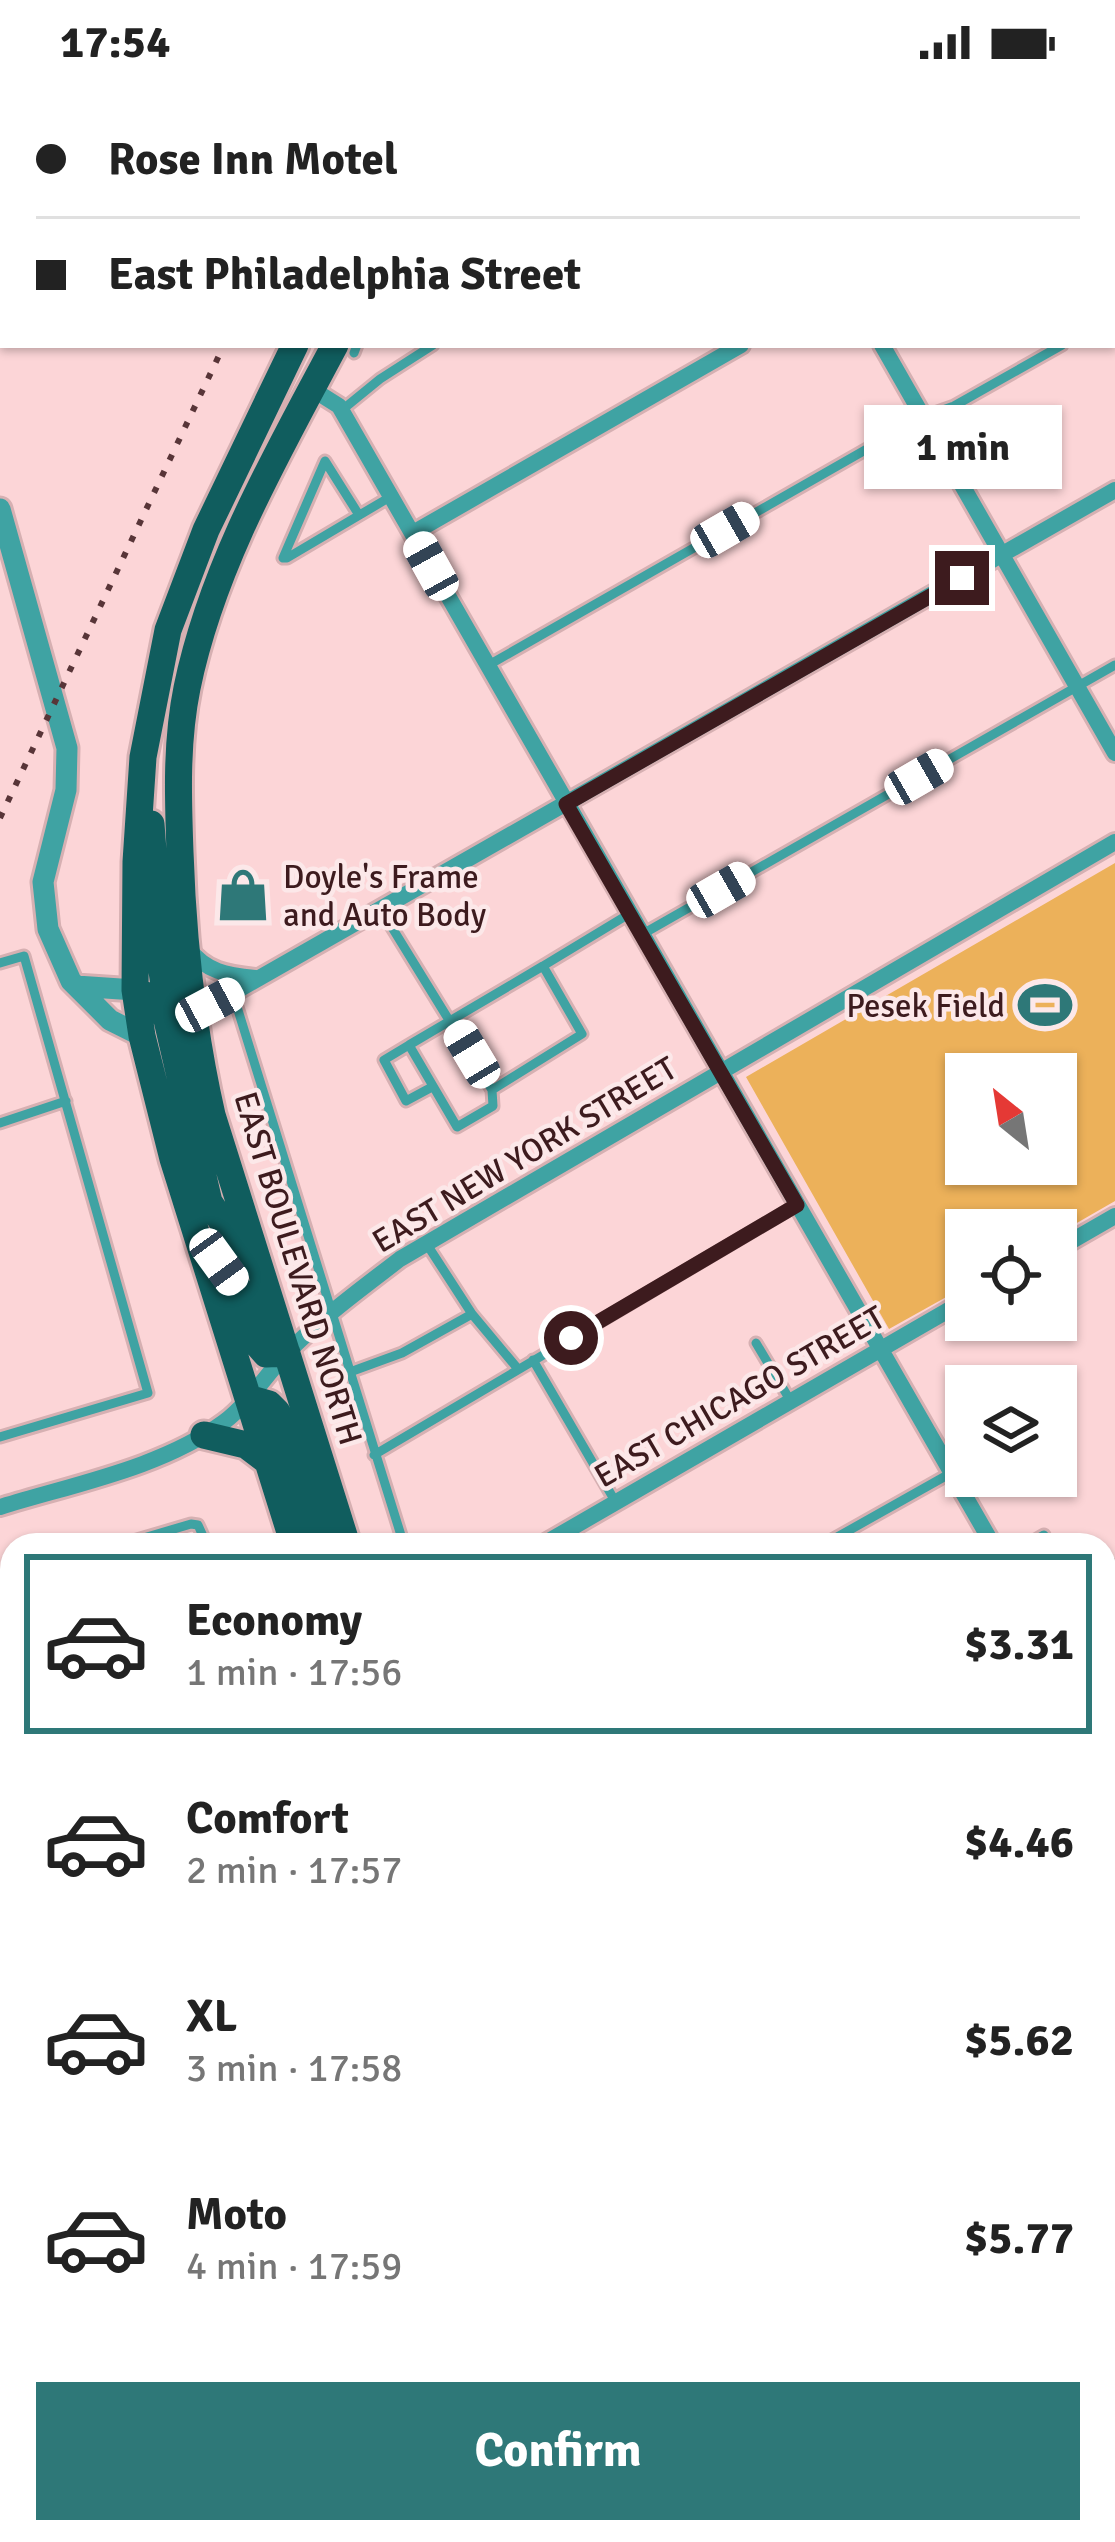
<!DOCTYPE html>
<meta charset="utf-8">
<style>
body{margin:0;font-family:Signika,sans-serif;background:#f6f6f6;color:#222;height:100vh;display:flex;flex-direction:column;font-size:45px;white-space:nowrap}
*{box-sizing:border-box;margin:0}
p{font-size:39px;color:#767676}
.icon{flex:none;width:66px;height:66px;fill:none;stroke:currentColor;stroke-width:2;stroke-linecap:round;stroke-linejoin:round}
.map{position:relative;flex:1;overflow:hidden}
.panel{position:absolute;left:0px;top:1449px;width:1116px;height:1011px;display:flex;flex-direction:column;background:#fff;border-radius:36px 36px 0 0;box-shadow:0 3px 9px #0004}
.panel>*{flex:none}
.guide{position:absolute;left:0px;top:0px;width:1116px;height:264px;box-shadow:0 3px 9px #0004;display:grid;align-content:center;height:264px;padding:0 36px;background:#fff}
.needle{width:78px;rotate:330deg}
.tools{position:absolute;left:945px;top:969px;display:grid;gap:24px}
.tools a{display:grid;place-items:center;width:132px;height:132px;border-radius:0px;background:#fff;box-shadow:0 3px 9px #0004;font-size:60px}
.end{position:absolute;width:54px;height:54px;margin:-27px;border:15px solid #3d1b1e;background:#fff;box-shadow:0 0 0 6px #fff}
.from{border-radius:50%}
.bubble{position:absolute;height:84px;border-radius:0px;background:#fff;box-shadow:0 3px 9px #0004;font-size:39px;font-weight:800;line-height:84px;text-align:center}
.car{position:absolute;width:36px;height:72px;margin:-36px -18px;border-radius:15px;box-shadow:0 0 9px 3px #0007;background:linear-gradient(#fff 24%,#345 0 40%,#fff 0 76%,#345 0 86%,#fff 0)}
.guide b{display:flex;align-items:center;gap:42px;height:114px;font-size:45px}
.guide b+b{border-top:3px solid #e0e0e0}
.guide i{width:30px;height:30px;background:#222}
ul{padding:21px 0 0;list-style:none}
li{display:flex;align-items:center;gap:36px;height:180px;margin:0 24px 18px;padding:0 12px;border:6px solid transparent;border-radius:0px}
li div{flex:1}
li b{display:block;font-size:45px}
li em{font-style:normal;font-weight:800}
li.current{border-color:#2e7878}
li>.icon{width:108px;height:108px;stroke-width:1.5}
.action{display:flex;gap:24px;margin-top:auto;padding:24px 36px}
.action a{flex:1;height:138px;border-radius:0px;background:#2e7878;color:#fff;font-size:48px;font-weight:800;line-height:138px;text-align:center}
.status{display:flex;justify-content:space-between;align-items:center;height:84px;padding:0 60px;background:#fff;direction:ltr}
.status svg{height:33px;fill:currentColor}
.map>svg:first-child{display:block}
.green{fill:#ecb15a;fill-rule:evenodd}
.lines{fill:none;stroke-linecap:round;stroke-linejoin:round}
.stream{stroke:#82bf5e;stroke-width:6}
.river{stroke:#82bf5e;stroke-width:36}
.service-casing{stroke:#d6b0b2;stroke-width:15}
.minor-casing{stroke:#d6b0b2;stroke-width:22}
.tertiary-casing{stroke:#d6b0b2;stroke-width:27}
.primary-casing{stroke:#d6b0b2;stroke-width:33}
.service{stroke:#3fa3a3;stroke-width:9}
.minor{stroke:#3fa3a3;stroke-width:16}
.tertiary{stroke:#3fa3a3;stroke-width:21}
.primary{stroke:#105d5e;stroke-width:27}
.rail{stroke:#583538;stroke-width:6;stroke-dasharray:6 12;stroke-linecap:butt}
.route{stroke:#3d1b1e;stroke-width:15}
.labels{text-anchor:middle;stroke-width:9;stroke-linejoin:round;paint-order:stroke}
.poi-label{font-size:33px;fill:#3d1b1e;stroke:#fce8e9;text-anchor:start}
.street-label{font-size:33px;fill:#3d1b1e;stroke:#fce8e9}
</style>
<div class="status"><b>17:54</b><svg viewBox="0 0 49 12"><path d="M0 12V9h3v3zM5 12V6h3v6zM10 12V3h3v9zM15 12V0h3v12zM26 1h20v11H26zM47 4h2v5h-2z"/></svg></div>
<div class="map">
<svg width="1115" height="2458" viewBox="0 0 1115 2458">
<rect width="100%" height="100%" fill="#fcd5d7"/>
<path class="green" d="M1115 779V1117L1056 1151V1146H966V1202L889 1245 746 993ZM966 990H1056V1080H966Z
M1115 1512V1621L1104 1603V1518Z
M1104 1708 1115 1728V2051L1104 2056Z
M12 1862V2448H266L232 2458H0V1865Z"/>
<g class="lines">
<path class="stream" d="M1104 1805 1108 1831 1104 1956"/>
<path class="river" d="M1104 1712 1115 1707
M0 2242 12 2238"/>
<defs>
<path id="service" d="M399 3 400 0
M884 3 890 0
M1113 233 1115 231
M354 269 357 261
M342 326 380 295 433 261
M359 431 325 377 283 474H287L390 413
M487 582 923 333 954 322 1062 261
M380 824 492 1006 582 950 543 882 409 961 457 1043 493 1022 492 1006
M641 851 1115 581
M0 879 24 872 148 1309 0 1353
M543 882 629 830
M233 910 404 1461
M409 961 384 976 406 1017 432 1003
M0 1039 66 1017
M426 1159 472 1230
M756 1259 790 1316
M533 1276 615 1417
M350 1288 402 1269 472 1230 518 1285
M374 1371 797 1121
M964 1410 994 1392
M120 1461 191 1440 198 1441 207 1461
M823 1461 951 1389
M1027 1461 1044 1451
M0 1497 12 1493
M0 1683 12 1679
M0 1849 12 1845
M1104 2327 1115 2320
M876 2458 894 2448"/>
<path id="minor" d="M153 0 155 3
M733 0 735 3
M1113 47 1115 46
M882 261 1115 669
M312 305 339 322 993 1461
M413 449 741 261
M188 864C206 888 227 891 255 894
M191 927 233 909 1115 406
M1056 1166 1115 1132
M0 1423C74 1400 161 1384 224 1338 249 1319 265 1292 286 1270 321 1234 361 1205 400 1175L1115 758
M542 1461 966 1216
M1104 1491 1115 1485
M1104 1656 1115 1675"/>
<path id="tertiary" d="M0 425 67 664 66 706 43 798 48 845 71 897 110 936 142 952
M76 902 135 906"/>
<path id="primary" d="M570 3 575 0
M335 261C277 370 212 482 187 604 176 658 178 714 180 768 183 858 192 943 212 1031L347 1461
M151 740 162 887 164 901 187 926
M135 906 159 918 167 936 209 1118 247 1175
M211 1167 244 1212 259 1262 266 1270 287 1269
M248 1314 269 1320 277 1328 319 1461
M204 1351 246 1361 267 1377
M294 1461 173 1075 142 952 135 906 136 778 143 673 168 546 206 446 295 261
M1104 2109 1115 2103
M397 2448H412
M637 2448 640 2458
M311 2458 343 2448"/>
</defs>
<use href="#service" class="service-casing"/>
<use href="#minor" class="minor-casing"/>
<use href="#tertiary" class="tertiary-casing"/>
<use href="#primary" class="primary-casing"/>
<use href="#service" class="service"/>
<use href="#minor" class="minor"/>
<use href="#tertiary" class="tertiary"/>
<use href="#primary" class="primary"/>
<path class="rail" d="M347 3 348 0
M0 734 224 261"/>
</g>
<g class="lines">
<path class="route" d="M571 1254 797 1121 566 720 962 494"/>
</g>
<defs>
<symbol id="shop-bare" viewBox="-9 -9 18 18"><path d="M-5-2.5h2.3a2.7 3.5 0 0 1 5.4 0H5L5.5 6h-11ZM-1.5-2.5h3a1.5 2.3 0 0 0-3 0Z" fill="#2e7878" stroke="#fce8e9" stroke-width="2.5" paint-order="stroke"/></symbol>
<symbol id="stadium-bare" viewBox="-9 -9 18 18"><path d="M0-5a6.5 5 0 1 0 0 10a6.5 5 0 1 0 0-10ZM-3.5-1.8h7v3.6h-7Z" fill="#2e7878" stroke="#fce8e9" stroke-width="2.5" paint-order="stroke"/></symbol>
</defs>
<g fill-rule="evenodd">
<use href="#shop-bare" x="205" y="773" width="76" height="76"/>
<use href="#stadium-bare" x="1007" y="883" width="76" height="76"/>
</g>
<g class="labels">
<g class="poi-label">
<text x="283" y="804">Doyle's Frame<tspan x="283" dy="38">and Auto Body</tspan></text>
<text x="1005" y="933" text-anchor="end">Pesek Field</text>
</g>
<g class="street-label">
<text transform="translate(524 1070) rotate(-31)" y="12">EAST NEW YORK STREET</text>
<text transform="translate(299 1184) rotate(73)" y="12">EAST BOULEVARD NORTH</text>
<text transform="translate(739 1312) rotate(-30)" y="12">EAST CHICAGO STREET</text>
</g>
</g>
</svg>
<div class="tools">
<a><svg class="needle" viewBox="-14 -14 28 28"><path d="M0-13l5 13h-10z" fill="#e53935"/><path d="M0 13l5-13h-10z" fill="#767676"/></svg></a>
<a><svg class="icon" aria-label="locate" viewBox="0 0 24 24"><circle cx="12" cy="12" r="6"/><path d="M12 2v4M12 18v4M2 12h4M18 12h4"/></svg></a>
<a><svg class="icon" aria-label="layers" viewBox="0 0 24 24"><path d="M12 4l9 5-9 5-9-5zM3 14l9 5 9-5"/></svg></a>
</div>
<i class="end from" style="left:571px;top:1254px"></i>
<i class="end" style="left:962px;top:494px"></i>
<div class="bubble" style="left:864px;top:321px;width:198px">1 min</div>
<i class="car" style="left:725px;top:446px;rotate:60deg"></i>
<i class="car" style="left:431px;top:482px;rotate:331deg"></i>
<i class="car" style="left:919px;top:693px;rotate:60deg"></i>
<i class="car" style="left:721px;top:806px;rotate:60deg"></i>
<i class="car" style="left:210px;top:921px;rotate:62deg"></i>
<i class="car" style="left:472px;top:970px;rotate:329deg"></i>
<i class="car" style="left:219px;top:1178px;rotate:144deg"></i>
<div class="guide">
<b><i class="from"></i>Rose Inn Motel</b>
<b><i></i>East Philadelphia Street</b>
</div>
<section class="panel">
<ul>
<li class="current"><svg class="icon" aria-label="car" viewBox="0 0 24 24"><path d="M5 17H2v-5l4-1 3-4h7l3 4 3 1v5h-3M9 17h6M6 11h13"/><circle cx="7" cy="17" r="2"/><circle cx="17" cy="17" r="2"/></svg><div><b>Economy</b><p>1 min · 17:56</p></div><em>$3.31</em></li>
<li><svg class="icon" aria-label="car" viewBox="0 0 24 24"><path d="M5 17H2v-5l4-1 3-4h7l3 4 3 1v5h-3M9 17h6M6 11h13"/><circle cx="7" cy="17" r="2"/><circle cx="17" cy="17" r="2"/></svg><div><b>Comfort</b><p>2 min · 17:57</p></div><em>$4.46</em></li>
<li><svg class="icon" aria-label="car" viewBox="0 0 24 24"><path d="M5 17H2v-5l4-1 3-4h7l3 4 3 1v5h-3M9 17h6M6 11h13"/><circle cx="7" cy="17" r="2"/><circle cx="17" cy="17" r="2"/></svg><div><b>XL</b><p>3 min · 17:58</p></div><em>$5.62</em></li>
<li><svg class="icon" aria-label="car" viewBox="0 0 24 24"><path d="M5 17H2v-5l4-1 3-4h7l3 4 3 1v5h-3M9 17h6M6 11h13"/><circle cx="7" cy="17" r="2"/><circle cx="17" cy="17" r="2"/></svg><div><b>Moto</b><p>4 min · 17:59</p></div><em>$5.77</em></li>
</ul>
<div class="action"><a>Confirm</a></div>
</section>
</div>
